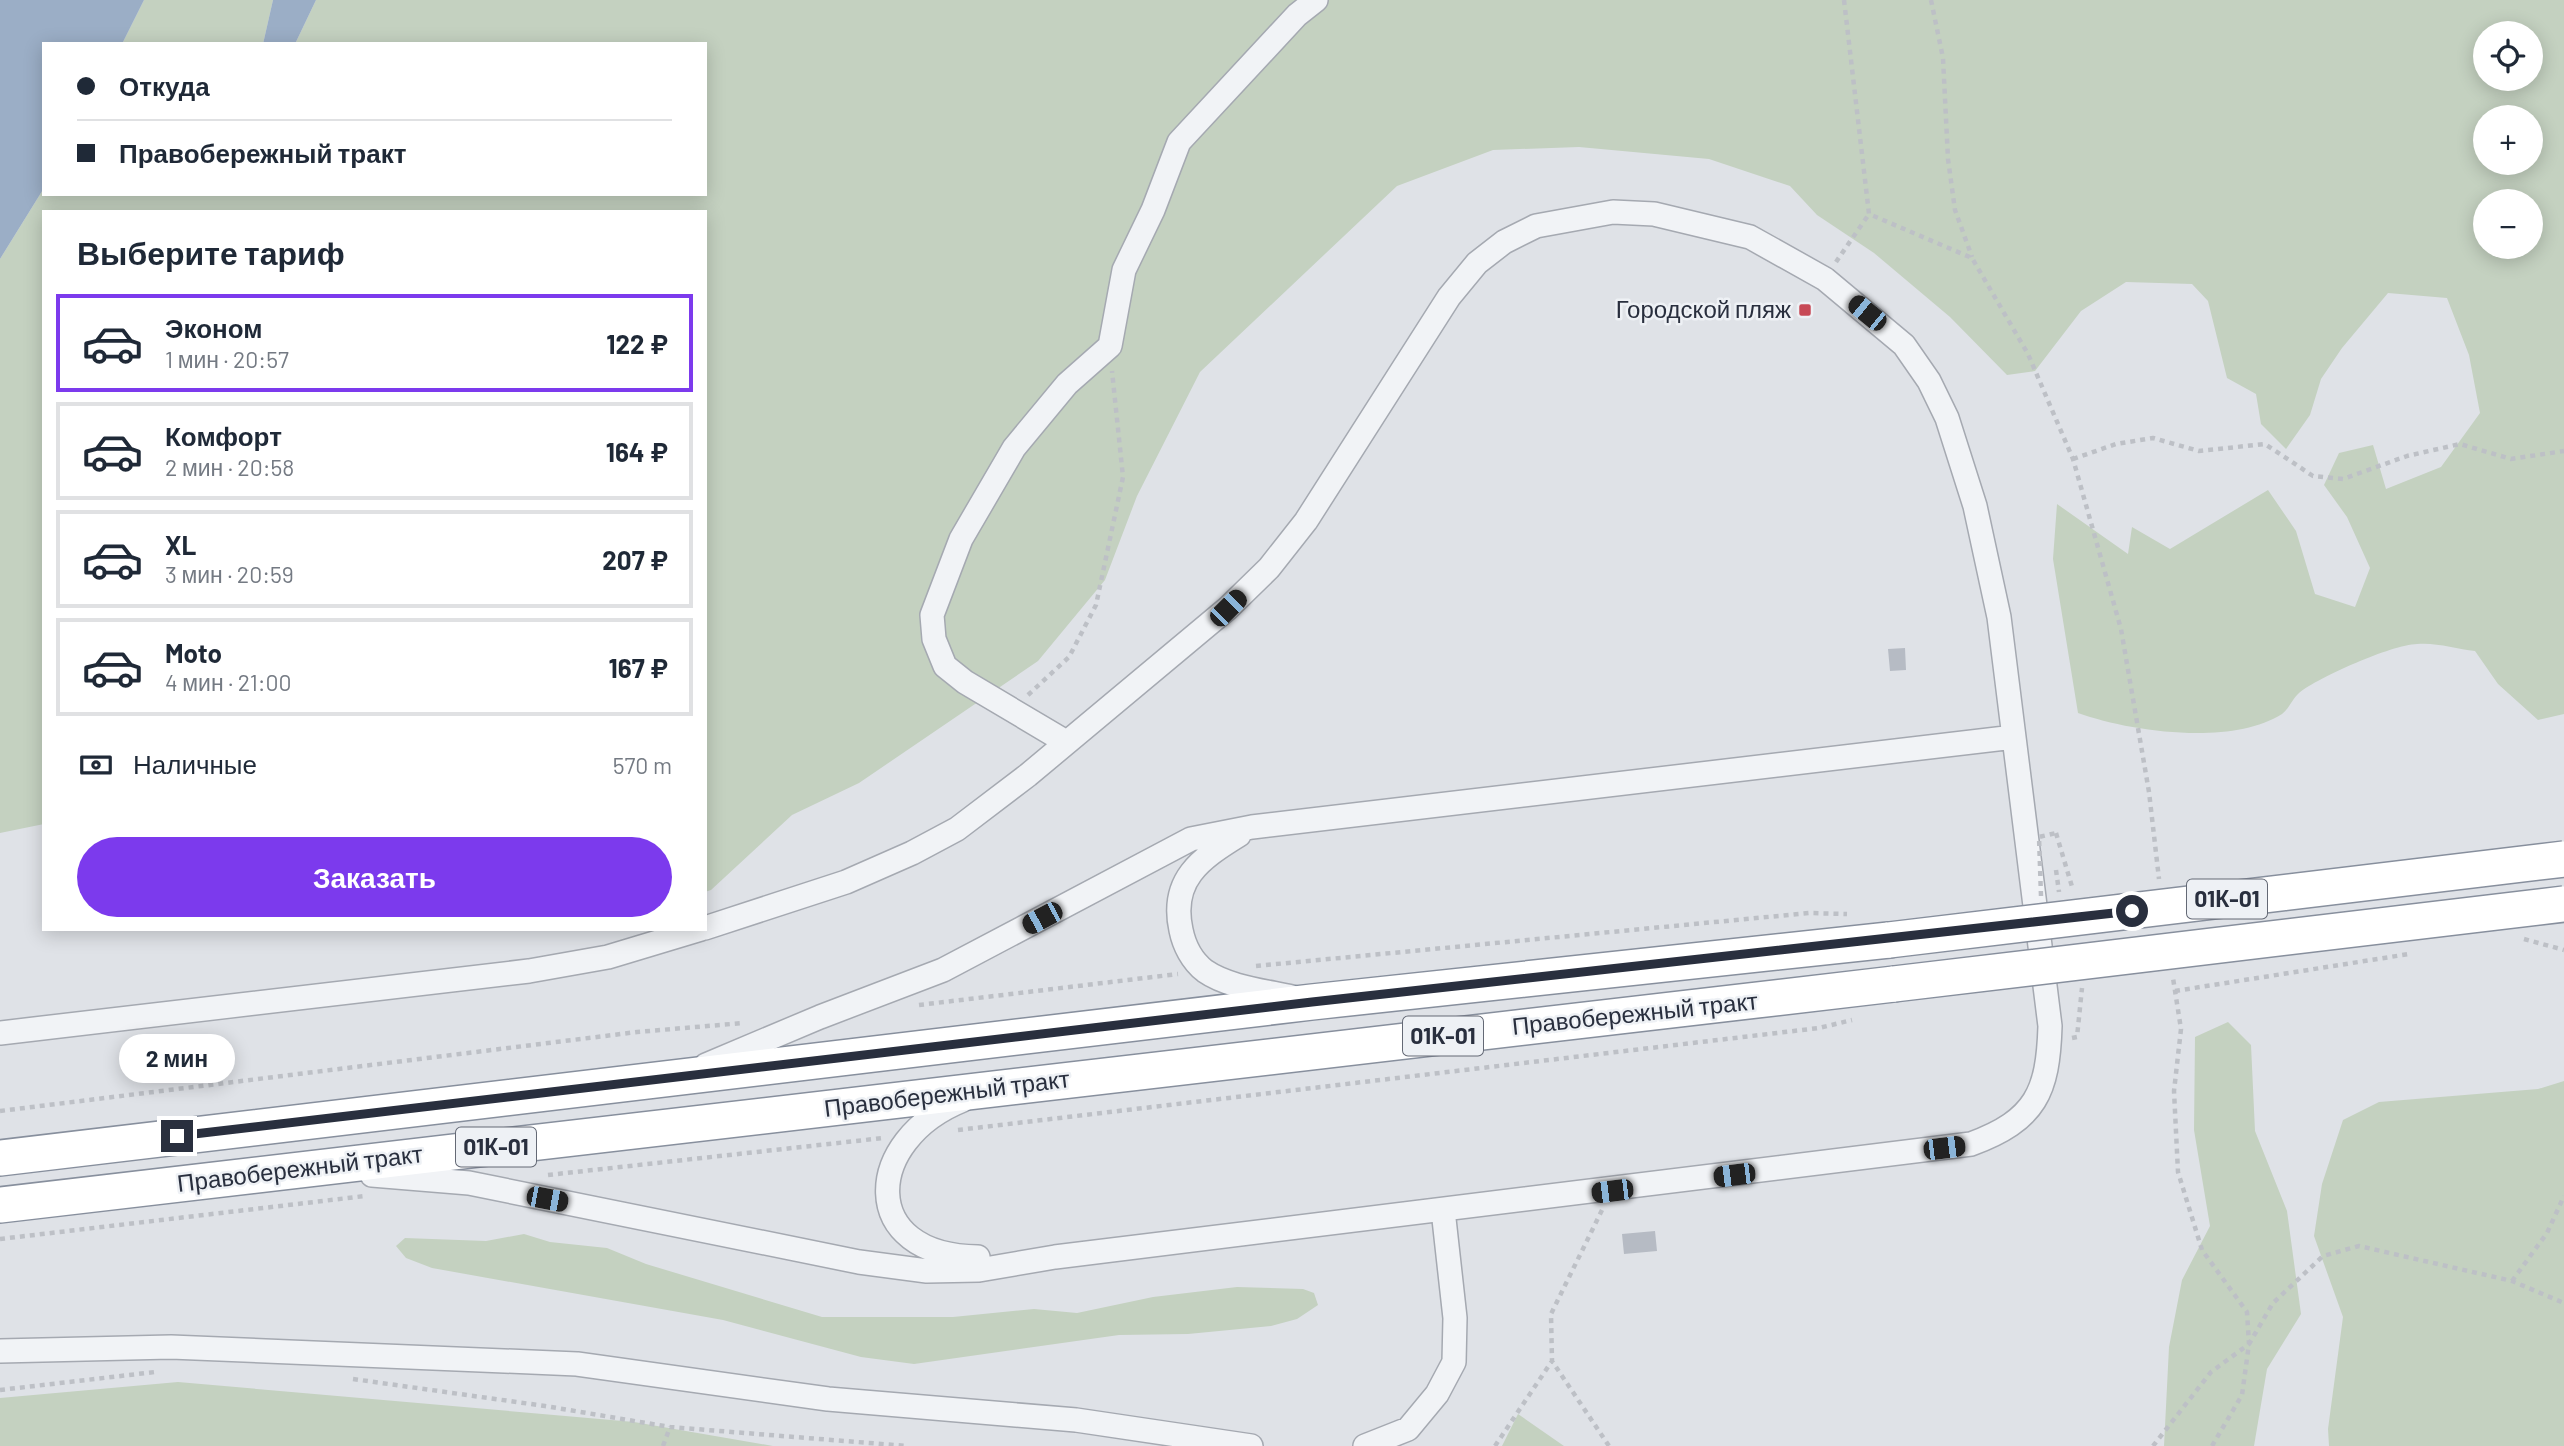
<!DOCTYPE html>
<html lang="ru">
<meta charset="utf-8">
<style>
body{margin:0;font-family:Barlow,sans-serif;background:#f6f6f7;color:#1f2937;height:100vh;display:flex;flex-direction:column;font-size:26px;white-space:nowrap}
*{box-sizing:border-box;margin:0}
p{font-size:23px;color:#747a83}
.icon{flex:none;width:38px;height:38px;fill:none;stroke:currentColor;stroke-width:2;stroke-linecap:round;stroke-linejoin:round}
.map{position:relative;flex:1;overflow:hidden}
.panel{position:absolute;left:42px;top:210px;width:665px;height:721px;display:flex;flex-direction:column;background:#fff;border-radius:0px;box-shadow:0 4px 18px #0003}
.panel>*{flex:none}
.top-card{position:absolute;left:42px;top:42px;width:665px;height:154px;border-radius:0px;box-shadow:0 4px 18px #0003;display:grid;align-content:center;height:154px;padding:0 35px;background:#fff}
.tools{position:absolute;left:2473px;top:21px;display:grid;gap:14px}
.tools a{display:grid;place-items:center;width:70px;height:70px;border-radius:50%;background:#fff;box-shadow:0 4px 18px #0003;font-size:35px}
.end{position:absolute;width:32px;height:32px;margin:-16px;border:9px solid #292f3e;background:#fff;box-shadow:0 0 0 4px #fff}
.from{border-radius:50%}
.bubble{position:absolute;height:49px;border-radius:24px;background:#fff;box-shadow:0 4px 18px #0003;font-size:23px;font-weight:700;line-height:49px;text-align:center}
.car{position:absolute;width:21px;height:42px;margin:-21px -10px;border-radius:9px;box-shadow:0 0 5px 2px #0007;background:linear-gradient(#222 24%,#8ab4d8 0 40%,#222 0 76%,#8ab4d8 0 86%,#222 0)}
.top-card b{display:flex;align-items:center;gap:24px;height:66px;font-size:26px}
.top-card b+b{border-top:2px solid #e0e1e3}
.top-card i{width:18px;height:18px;background:#1f2937}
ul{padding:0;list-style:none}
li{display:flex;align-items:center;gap:21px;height:98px;margin:0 14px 10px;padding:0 21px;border:4px solid #e0e1e3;border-radius:0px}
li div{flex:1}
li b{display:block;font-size:26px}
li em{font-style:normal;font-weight:700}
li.active{border-color:#7c3aed}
li>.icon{width:63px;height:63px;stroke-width:1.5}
h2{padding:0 35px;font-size:32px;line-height:84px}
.pay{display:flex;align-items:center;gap:18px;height:77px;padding:0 35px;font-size:26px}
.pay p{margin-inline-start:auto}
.button{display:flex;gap:14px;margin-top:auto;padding:14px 35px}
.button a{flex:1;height:80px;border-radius:42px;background:#7c3aed;color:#fff;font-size:28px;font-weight:700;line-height:80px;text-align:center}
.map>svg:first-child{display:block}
.green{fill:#c4d1c0;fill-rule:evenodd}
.water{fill:#9baec6}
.building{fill:#b6bbc4}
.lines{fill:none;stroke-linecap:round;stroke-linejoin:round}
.minor-casing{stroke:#a5a9b1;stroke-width:26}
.highway-casing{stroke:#878f9d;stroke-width:38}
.path{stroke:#bdc0c6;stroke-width:4.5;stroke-dasharray:5 5;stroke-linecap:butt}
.minor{stroke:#f1f3f6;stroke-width:23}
.highway{stroke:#fff;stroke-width:35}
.highway-bridge-casing{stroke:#878f9d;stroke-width:38;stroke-linecap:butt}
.path-bridge{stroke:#bdc0c6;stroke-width:4.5;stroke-dasharray:5 5;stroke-linecap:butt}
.highway-bridge{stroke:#fff;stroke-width:35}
.route{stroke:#292f3e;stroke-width:9}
.poi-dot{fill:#c74956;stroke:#eef1f5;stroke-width:2.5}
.labels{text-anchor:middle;stroke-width:5;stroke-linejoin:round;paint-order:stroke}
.shield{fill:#eef1f5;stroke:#646975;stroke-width:2}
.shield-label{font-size:23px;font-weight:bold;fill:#292f3e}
.poi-label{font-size:24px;fill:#292f3e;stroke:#eef1f5;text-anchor:end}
.street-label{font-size:24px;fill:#292f3e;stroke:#eef1f5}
</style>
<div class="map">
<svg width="2564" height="1446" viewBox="0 0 2564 1446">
<rect width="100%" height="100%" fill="#dfe2e7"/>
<path class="green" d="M144 0H273L263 44H122Z
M316 0H2564V714L2538 720 2498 684 2475 651C2457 649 2435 642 2417 644 2391 645 2319 677 2299 693 2292 699 2289 709 2282 714 2232 746 2131 732 2078 713L2053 559 2057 504 2128 554 2132 527 2170 549 2268 490 2296 531 2315 594 2355 607 2370 568 2347 517 2324 485 2339 453 2373 445 2386 489 2441 467 2480 413 2469 355 2447 298 2388 293 2342 348 2321 379 2310 415 2286 449 2261 424 2256 394 2227 378 2208 301 2192 284 2126 282 2081 311 2035 371 2007 375 1950 317 1874 253 1817 215 1790 186 1709 159 1579 147 1493 150 1397 186 1200 372 1137 496 1105 580 1038 661 859 783 792 815 711 890 705 892V212H44V824L0 833V259L44 188V194H705V44H295ZM2485 33H2530V79H2485ZM2485 117H2530V163H2485ZM2485 201H2530V247H2485Z
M2228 1022 2251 1045 2255 1131 2287 1211 2301 1314 2267 1369 2254 1446H2164L2169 1347 2182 1280 2210 1226 2194 1130 2195 1037Z
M2564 1081V1446H2329L2328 1429 2343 1317 2314 1236 2322 1184 2343 1120 2379 1102 2538 1089Z
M524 1234 550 1242 607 1248 646 1264 822 1317H953L1034 1309 1077 1313 1153 1297 1237 1287 1303 1289 1314 1293 1318 1305 1297 1319 1271 1326 1188 1334 1119 1335 914 1364 861 1357 723 1320 432 1268 406 1258 396 1246 405 1238 486 1241Z
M178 1382 634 1422 773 1446H0V1398Z
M1518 1414 1564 1446H1502Z"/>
<path class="water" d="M0 0H144L122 44H44V188L0 259Z
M273 0H316L295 44H263Z"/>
<path class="building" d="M1905 648 1906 670 1890 671 1888 649Z
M1655 1231 1657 1251 1624 1254 1622 1234Z"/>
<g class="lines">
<defs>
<path id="minor" d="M1066 742 965 682 945 666 934 639 932 615 961 539 1014 448 1067 384 1110 346 1124 270 1153 210 1179 142 1297 15 1316 0
M1239 835C1200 859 1170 880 1181 930 1184 945 1192 961 1205 971 1228 987 1265 991 1292 997
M0 1033 529 971 608 957 701 929
M706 1065 820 1017 943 970 1191 839 1252 827 2014 737
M963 1100C863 1140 857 1256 978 1257
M372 1175 469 1183 859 1262 927 1271 979 1270 1055 1257 1971 1144C2036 1120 2048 1092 2050 1026L1999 617 1975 506 1947 418 1929 381 1904 345 1825 279 1750 237 1654 214 1613 212 1536 226 1504 242 1477 263 1449 297 1306 521 1269 568 1228 608 1028 775 957 829 912 853 846 882 705 928
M0 1351 171 1347 577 1364 828 1399 1076 1420 1251 1446
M1365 1446 1408 1429 1437 1394 1454 1362 1455 1318 1443 1210"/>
<path id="highway" d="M0 1158 1312 1002 1889 940
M0 1205 1894 984"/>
</defs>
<use href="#minor" class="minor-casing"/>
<use href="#highway" class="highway-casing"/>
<path class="path" d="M1844 0 1869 214 1972 258 2028 354 2073 459 2121 629 2149 792 2159 879
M1931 0 1943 58 1948 159 1955 210 1972 257
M1836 262 1869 214
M2073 459 2116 444 2153 438 2199 451 2265 444 2313 476 2343 479 2407 456 2460 444 2511 459 2564 451
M1028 695 1069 657 1096 605 1123 477 1112 371
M2056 833 2073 890
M2056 870 2059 892
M2524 939 2564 950
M1256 966 1809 913 1847 914
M2175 991 2409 954
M919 1005 1178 974
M2072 1038 2077 1037 2082 988
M0 1111 637 1032 743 1023
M958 1130 1819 1028 1852 1020
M548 1175 883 1138
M1602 1210 1551 1314 1552 1361 1609 1446
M0 1239 365 1196
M2512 1281 2547 1233 2564 1196
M353 1379 545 1406 670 1427 907 1446
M0 1390 155 1372
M663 1446 670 1427
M1495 1446 1552 1361
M2153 1446 2211 1372 2249 1344 2247 1312 2202 1250 2178 1172 2174 1091 2181 1029 2173 978
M2212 1446 2242 1395 2249 1344 2273 1303 2323 1256 2359 1246 2512 1281 2564 1303"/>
<use href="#minor" class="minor"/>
<use href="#highway" class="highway"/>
<defs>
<path id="highway-bridge" d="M1889 940 2564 859
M1894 984 2564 904"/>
</defs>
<use href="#highway-bridge" class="highway-bridge-casing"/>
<path class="path-bridge" d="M2041 896 2039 837 2056 833"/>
<use href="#highway-bridge" class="highway-bridge"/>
</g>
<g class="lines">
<path class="route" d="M177 1136 1312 1002 2132 911"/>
</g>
<rect class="poi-dot" x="1798" y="303" width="14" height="14" rx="3.5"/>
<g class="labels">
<g class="shield">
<rect x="2187" y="879.5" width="80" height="39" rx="5"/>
<rect x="1403" y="1016.5" width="80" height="39" rx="5"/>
<rect x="456" y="1127.5" width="80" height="39" rx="5"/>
</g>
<g class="shield-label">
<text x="2227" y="907">01К-01</text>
<text x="1443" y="1044">01К-01</text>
<text x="496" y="1155">01К-01</text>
</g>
<g class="poi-label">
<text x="1791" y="318">Городской пляж</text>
</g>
<g class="street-label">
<text transform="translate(1635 1014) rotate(-6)" y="8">Правобережный тракт</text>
<text transform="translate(947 1094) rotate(-7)" y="8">Правобережный тракт</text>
<text transform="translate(300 1169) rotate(-7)" y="8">Правобережный тракт</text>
</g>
</g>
</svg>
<div class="tools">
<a><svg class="icon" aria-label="locate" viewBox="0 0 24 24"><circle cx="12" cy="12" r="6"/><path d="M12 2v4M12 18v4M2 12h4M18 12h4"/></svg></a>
<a>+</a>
<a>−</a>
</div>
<i class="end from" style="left:2132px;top:911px"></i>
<i class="end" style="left:177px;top:1136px"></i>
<div class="bubble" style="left:119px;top:1034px;width:116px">2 мин</div>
<i class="car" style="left:1867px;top:313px;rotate:309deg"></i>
<i class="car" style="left:1228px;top:608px;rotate:45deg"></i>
<i class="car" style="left:1042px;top:918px;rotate:242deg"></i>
<i class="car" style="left:1944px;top:1148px;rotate:83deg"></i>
<i class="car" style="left:1734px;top:1175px;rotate:263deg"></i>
<i class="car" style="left:1612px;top:1191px;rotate:263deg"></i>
<i class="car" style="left:547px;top:1199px;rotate:101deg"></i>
<div class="top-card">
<b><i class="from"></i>Откуда</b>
<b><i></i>Правобережный тракт</b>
</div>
<section class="panel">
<h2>Выберите тариф</h2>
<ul>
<li class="active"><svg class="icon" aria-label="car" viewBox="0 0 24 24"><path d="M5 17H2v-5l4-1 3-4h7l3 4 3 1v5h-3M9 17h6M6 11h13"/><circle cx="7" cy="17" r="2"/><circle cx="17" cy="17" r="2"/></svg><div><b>Эконом</b><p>1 мин · 20:57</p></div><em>122 ₽</em></li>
<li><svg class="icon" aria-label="car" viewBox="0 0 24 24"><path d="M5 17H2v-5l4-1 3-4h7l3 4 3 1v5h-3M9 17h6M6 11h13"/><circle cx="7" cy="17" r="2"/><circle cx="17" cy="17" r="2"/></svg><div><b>Комфорт</b><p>2 мин · 20:58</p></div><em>164 ₽</em></li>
<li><svg class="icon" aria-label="car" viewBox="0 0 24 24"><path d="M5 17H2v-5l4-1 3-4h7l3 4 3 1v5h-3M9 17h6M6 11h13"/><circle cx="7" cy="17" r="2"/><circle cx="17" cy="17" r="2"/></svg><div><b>XL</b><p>3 мин · 20:59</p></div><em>207 ₽</em></li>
<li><svg class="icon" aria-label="car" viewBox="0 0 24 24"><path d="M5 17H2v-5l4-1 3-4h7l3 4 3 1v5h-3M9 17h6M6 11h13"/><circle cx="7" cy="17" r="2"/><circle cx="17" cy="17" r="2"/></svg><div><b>Moto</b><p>4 мин · 21:00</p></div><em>167 ₽</em></li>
</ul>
<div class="pay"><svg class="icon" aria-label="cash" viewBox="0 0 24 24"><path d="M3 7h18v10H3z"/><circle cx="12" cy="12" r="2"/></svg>Наличные<p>570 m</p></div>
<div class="button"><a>Заказать</a></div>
</section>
</div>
